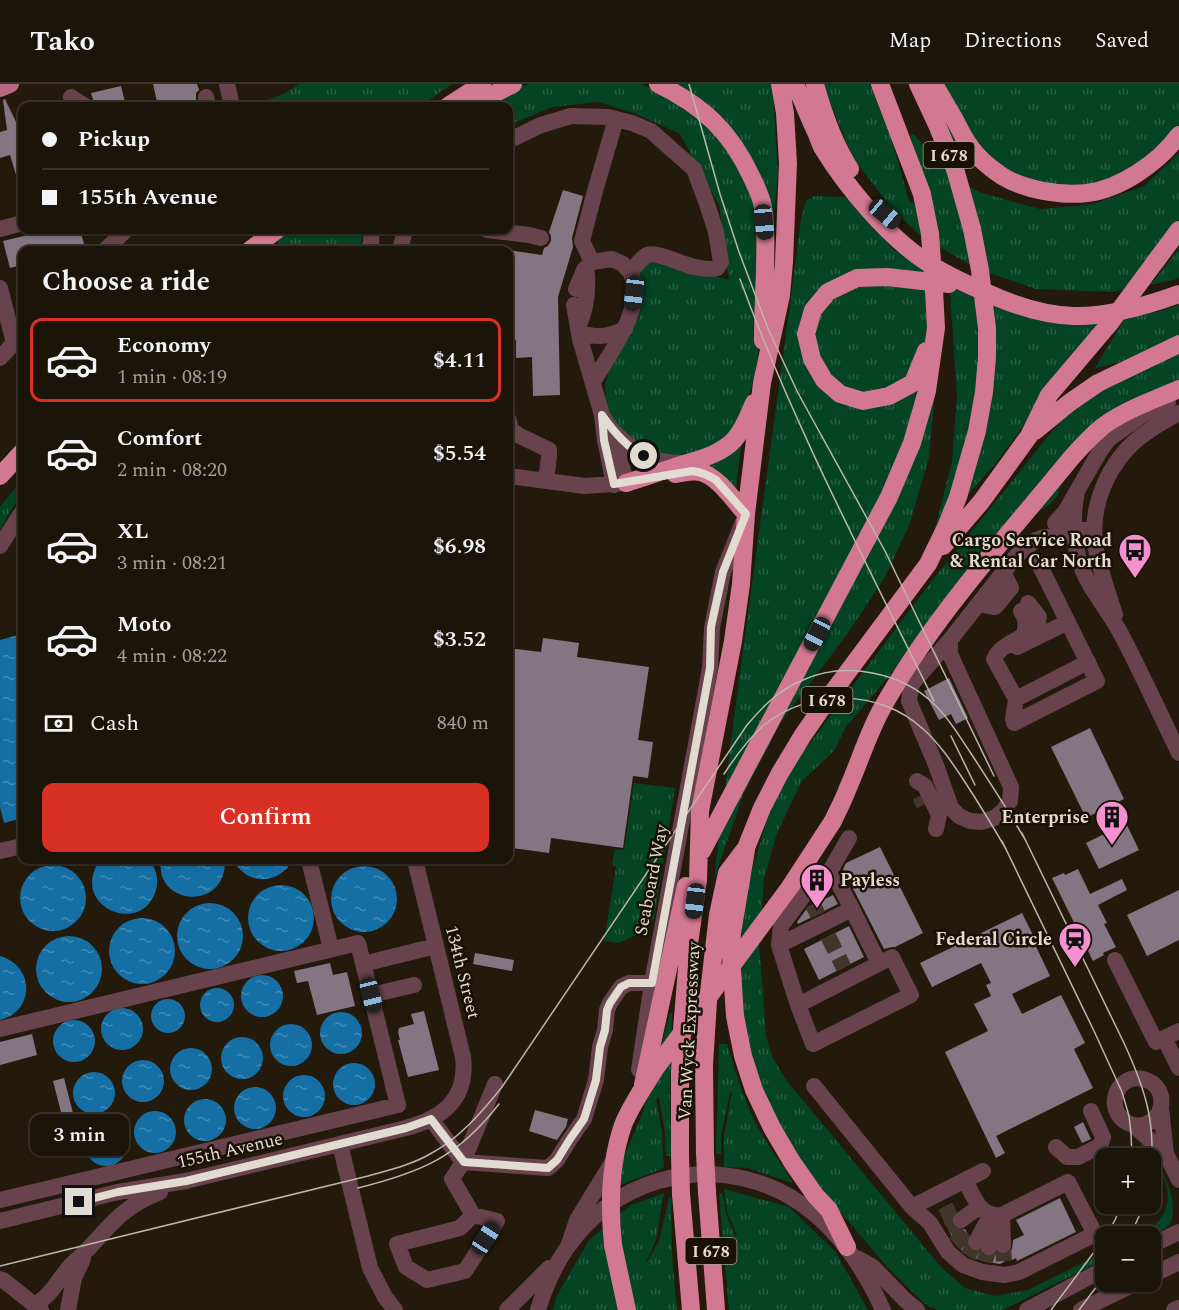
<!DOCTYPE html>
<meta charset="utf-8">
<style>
body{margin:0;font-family:Spectral,serif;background:#272117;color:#f1f3f6;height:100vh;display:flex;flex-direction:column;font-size:22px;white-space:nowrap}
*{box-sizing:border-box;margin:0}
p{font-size:20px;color:#9f9e9c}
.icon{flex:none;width:33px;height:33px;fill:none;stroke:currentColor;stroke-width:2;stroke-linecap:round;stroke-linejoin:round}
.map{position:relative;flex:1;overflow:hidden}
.drawer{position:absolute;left:18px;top:162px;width:495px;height:618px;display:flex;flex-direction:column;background:#1a1409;border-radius:12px;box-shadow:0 2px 4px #0004,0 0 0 2px #38332a}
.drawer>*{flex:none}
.hud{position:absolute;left:18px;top:18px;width:495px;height:132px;border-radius:12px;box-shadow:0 2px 4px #0004,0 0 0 2px #38332a;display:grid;align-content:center;height:132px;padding:0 24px;background:#1a1409}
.buttons{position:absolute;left:1095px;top:1064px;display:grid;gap:12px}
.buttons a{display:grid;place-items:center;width:66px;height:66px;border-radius:12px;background:#1a1409;box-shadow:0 2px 4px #0004,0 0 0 2px #38332a;font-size:30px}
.end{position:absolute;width:27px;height:27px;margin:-14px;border:8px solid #e1dbd2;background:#111;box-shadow:0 0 0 3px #111}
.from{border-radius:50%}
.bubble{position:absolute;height:42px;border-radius:12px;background:#1a1409;box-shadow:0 2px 4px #0004,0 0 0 2px #38332a;font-size:20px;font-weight:600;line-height:42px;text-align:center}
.car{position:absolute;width:18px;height:36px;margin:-18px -9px;border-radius:8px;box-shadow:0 0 4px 2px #0007;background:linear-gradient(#222 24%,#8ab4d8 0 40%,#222 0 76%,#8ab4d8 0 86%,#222 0)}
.hud b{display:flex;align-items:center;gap:21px;height:57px;font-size:22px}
.hud b+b{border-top:2px solid #38332a}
.hud i{width:15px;height:15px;background:#f1f3f6}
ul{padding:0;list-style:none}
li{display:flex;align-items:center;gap:18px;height:84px;margin:0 12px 9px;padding:0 12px;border:3px solid transparent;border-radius:12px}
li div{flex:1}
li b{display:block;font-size:22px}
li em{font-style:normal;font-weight:600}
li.selected{border-color:#d93025}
li>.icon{width:54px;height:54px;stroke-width:1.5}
h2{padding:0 24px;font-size:27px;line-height:72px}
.pay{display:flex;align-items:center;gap:15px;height:66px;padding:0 24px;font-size:22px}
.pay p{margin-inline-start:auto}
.cta{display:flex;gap:12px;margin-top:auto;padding:12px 24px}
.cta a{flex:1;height:69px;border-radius:12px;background:#d93025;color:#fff;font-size:24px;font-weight:600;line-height:69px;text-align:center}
header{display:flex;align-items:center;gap:36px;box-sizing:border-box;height:84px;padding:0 30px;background:#1a1409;border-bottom:2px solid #38332a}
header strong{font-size:28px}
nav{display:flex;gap:33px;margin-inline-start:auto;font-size:21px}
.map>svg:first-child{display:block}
.grass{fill:url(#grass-tufts)}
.water{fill:url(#water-ripples)}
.building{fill:#847583}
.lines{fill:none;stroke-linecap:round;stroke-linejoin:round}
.minor-tunnel{stroke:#40372a;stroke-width:16;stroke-dasharray:16 8;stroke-linecap:butt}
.minor{stroke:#68434d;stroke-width:16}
.major{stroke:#b56a7e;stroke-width:18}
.highway{stroke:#d37892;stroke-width:18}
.tram{stroke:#bdb6ac;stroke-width:1.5}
.highway-bridge{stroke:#d37892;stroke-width:18}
.route{stroke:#e1dbd2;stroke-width:8}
.labels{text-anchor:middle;stroke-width:5;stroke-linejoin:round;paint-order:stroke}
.shield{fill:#191104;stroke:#a59e94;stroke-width:1.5}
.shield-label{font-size:16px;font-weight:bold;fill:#e1dbd2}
.poi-label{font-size:18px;font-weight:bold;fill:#e1dbd2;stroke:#191104;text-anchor:end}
.street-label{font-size:18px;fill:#e1dbd2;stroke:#191104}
</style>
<header>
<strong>Tako</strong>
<nav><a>Map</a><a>Directions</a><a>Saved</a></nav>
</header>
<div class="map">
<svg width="1179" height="1226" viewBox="0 0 1179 1226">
<defs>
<pattern id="grass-tufts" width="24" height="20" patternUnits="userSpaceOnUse" patternTransform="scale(1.5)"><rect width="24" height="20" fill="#044323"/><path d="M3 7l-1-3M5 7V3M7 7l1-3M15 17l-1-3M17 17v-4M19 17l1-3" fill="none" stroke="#285e42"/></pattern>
<pattern id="water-ripples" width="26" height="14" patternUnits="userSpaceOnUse" patternTransform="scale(1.5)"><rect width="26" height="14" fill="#156fa5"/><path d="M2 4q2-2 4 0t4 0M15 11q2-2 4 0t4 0" fill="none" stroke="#428ab4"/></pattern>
</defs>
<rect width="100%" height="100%" fill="#231a0c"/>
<path class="grass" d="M299 0H452L420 22H253L285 9Z
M530 0H641L668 12 717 49 738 76 755 118 762 169 758 271 754 293 744 332 732 350 715 363 691 371H658L632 358 614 340 606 319 605 301 610 282 624 257 639 233V203L637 189 640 181 659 176 729 196 719 121 680 50 637 30 599 18 552 23 509 41 508 22H484L516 3Z
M676 0H773L778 92 773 142 762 100Z
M824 0H870L888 43 909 117 934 131 926 100 910 51 914 50 935 76 954 92 953 95 982 109 1040 125 1093 120 1144 102 1179 69V135L1132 198H1153L1179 164V194L1170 197 1111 208 1036 205 978 185 923 154 893 126 853 74 827 11Z
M912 0H1179V45L1131 87 1080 105 984 88 950 64Z
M814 112 845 113 855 121 893 165 944 198 971 212 1055 235H1121L1160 227 1179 221V252L1118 279 1095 284 1122 239H1100L996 379 934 449 952 377 957 312 950 207 925 193 935 306 929 373 910 439 885 493 848 549 781 638 743 711 714 795C740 574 773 355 801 135L806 117Z
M275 146H364L359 166H280Z
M1179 267V301L1140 319 1066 384 1058 411 1049 421 1036 429 900 579 846 643 834 667 801 698 776 752 764 795 759 859 766 951 772 973 787 997 940 1182 965 1204 995 1212 1028 1206 1105 1168V1175L1003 1226H937L925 1220 888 1184 816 1099 779 1048 748 978 736 852H742L741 832 752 786 768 733 791 684 927 503 1049 351 1070 327 1090 311Z
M741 360 736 405 719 387 703 380Z
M22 396V411L9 429 0 446V423Z
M634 699 675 704 654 835 638 850 619 859 604 857 616 783 612 781 615 765 624 766Z
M670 929H672L670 1008 671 1072H666L665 1049 659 1013 656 1015 662 1049 664 1084 623 1100 597 1117 596 1115 625 1070 642 1031Z
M719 960H727C736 989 743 1013 756 1040 766 1060 781 1078 792 1097V1099L748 1084 724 1083V1052L732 1008H730L721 1052V1070H716Z
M1143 1057C1159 1075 1179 1114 1171 1138 1163 1149 1151 1152 1138 1152 1167 1138 1175 1115 1161 1087 1157 1077 1147 1069 1141 1061Z
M724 1105 789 1123 835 1167 868 1226H729L719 1109H722L726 1130 735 1152 737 1151 727 1128Z
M664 1109 656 1156 646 1178H647L659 1157 669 1114H671L672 1170 677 1226H553L556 1213 589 1156 631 1121Z"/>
<path class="water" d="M22 550V734L4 739 0 723V556Z
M100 776H149C156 784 159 795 156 806 142 854 68 822 100 776Z
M161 776H225C226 829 154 821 161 776Z
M233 776H293C279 801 247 802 233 776Z
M20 814a33 33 0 1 1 66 0a33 33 0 1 1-66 0Z
M331 815a33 33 0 1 1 66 0a33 33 0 1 1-66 0Z
M248 834a33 33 0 1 1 66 0a33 33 0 1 1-66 0Z
M177 852a33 33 0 1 1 66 0a33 33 0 1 1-66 0Z
M109 867a33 33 0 1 1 66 0a33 33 0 1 1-66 0Z
M36 885a33 33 0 1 1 66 0a33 33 0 1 1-66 0Z
M0 872C35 882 35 927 0 936Z
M241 912a21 21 0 1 1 42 0a21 21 0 1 1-42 0Z
M200 921a17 17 0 1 1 34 0a17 17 0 1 1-34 0Z
M151 932a17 17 0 1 1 34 0a17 17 0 1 1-34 0Z
M101 945a21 21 0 1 1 42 0a21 21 0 1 1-42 0Z
M320 949a21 21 0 1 1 42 0a21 21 0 1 1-42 0Z
M53 957a21 21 0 1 1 42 0a21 21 0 1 1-42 0Z
M270 961a21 21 0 1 1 42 0a21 21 0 1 1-42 0Z
M221 974a21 21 0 1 1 42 0a21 21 0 1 1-42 0Z
M170 985a21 21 0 1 1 42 0a21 21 0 1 1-42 0Z
M122 997a21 21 0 1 1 42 0a21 21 0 1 1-42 0Z
M333 1000a21 21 0 1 1 42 0a21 21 0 1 1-42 0Z
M73 1009a21 21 0 1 1 42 0a21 21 0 1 1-42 0Z
M283 1012a21 21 0 1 1 42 0a21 21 0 1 1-42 0Z
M234 1024a21 21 0 1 1 42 0a21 21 0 1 1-42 0Z
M184 1036a21 21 0 1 1 42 0a21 21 0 1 1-42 0Z
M134 1048a21 21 0 1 1 42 0a21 21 0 1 1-42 0Z
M85 1061a21 21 0 1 1 42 0a21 21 0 1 1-42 0Z"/>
<path class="building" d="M153 0H197L199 6 196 9V15L197 22H158Z
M121 2 126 22H95L91 9Z
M5 15 18 42 22 39V104H20L10 71 0 74V48L7 46 3 16Z
M563 106 583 112 572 154 573 163 558 213 560 311 533 312 532 273 516 274V256L508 255V166L542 171 544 164 548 162 551 157V152L549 148Z
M49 146H80L84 160 81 164 69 166H22V181L10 184 3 157Z
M543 554 579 559 577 573 649 583 638 656 653 658 648 694 633 692 623 764 551 754 549 769 512 764 514 749 508 748V564L541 568Z
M949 594 968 634 956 640 951 630 939 636 924 607Z
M1090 644 1124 715 1086 734 1051 663Z
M1126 739 1139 766 1099 785 1086 759Z
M880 763 923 849 895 863H892L884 865 843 785 846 779Z
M1078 785 1090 810 1122 795 1127 806 1098 821 1107 839 1104 840 1116 863 1103 869 1104 871 1093 877 1052 794 1064 789 1065 791Z
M1179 806V856L1147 872 1127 831Z
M833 811 838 820 798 840 797 838 808 823Z
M1022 829 1034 853 1032 854 1050 892 1012 910 1022 930 1061 911 1085 959 1074 965 1093 1004 996 1052 1005 1069 996 1074 945 968 988 947 974 920 991 912 986 901 991 899 981 879 932 903 920 879Z
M849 842 864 873 819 896 804 865Z
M475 869 514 876 512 887 473 880Z
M330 879 333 891 347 888 355 922 317 931 308 897 297 899 294 887Z
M424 927 439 986 408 993 398 956H400L398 948 399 944 414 940 411 930Z
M32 950 37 971 0 981V958Z
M64 994 73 1029 62 1032 53 997Z
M535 1026 568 1035 566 1043 557 1056 529 1047Z
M1083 1038 1091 1055 1082 1059 1074 1043Z
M1060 1114 1076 1148 1017 1177 1016 1174 1012 1176 1011 1174 1000 1180 987 1178 968 1172 956 1161 939 1126 952 1119 956 1127 952 1131 951 1138 953 1143 956 1145 961 1146 965 1145 968 1151 966 1158 967 1164 972 1167 980 1168 986 1173H992L997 1170 1003 1171 1009 1170 1012 1165 1013 1156 1024 1151 1016 1136Z"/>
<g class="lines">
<path class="minor-tunnel" d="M920 712 924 721
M813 821 818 831
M828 852 844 884
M942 1133 956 1126
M948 1145 961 1136
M955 1160 967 1148
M1003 1161 1004 1178
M968 1172 976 1158
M985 1177 989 1163"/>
<path class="minor" d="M227 0 232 22
M71 13 85 22
M206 13 208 22
M508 57 541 41 571 32 608 33 632 39 651 47 694 85 707 120 716 148 721 178 717 184C695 190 660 166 647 171 641 174 635 183 630 188 648 221 609 270 593 298
M0 145 22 139
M262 146 267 166
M487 146 529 151 541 154
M105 166 126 146
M368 166 371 159 372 146
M400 166 405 146
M592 178 582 157 595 107 616 35
M0 204 14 259
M576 205 584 186 592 178 612 175 623 180 630 188
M574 221 580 255 602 331 605 356 614 401
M579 241C586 225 588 207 587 190
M579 249C600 254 606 253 625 245
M0 274 22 250
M508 334 511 346 520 352 549 366V372L546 397
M612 346C635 369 650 379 683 379
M508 392 585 402 626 399C620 375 616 352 602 331
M1077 407C1071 439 1073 472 1090 501 1100 518 1113 534 1122 552 1142 590 1160 630 1179 669
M1055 439 1065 428 1100 367 1109 355 1141 332 1168 318
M0 462 22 428
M978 520 995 523 1011 504 1003 488
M1115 531C1108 508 1099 484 1095 460 1090 420 1109 378 1140 353 1152 344 1165 336 1179 329
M1024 551 1038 539 1039 533 1028 519
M950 556V570L1011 703 1010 717 1003 727 994 734 982 738 970 737 959 732 951 724 936 681 909 617 911 601 950 556 1017 471 1036 456 1044 453H1057L1066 445 1094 446
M1017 563 1068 538
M1016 615 1088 578
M1013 635 1016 615 994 575C999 563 1014 558 1024 551 1026 541 1027 536 1021 527
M1014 639 1097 597 1038 478
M917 697 925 702 939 731 936 745
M0 767 22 762
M309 776 331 865
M831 785 852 825 879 879
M779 861 852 825
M1115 876 1156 958 1179 947
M363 880 436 862
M371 911 414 901
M798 921 892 873 911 911 813 960 798 921 779 861 781 842 807 807 831 785 849 754
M0 945 358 859 398 1021 0 1116
M1164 954 1179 984
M639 986 652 899 710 584 712 544 723 488 743 438
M814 1002 912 1123 930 1139 948 1168 963 1181 982 1188 1005 1191 1019 1188 1095 1150 1068 1098 1002 1131C980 1134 974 1113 965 1096
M1161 1024 1166 1070 1179 1096
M431 1035 463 1078 548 1084 557 1076 570 1055 584 1035 596 996 600 963 605 946 607 926 610 919 621 903 629 899H652
M1133 1041C1164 1046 1173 1002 1143 995 1114 988 1102 1032 1133 1041L1166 1070
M340 1060 370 1184 385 1213 395 1226
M1056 1063 1067 1073H1078L1100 1062 1103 1053 1091 1027
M912 1123 983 1087
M473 1131 460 1144 397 1160 406 1183 427 1196 465 1187 497 1137 473 1131 452 1095 463 1078 495 1000
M1002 1132 1003 1161
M961 1136 979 1123
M0 1137 118 1108 186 1097 406 1044C443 1034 468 1015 463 973L415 776
M976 1158 990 1132
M569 1160 577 1136 615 1074
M1150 1162 1179 1148
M989 1163 996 1132
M857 1174 873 1183 906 1217 917 1226
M1150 1192 1179 1178
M0 1195 3 1196 41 1226
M35 1220C50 1213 59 1195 70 1182 77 1175 84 1169 91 1162 114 1136 127 1121 160 1108
M68 1226 74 1194 83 1175
M507 1226 549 1184
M538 1226C547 1196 562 1166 584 1143 639 1083 733 1073 800 1119 839 1146 864 1184 883 1226
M1027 1226 1106 1184
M1081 1226 1140 1197
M1174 1226 1179 1224"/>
<path class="major" d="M0 4 10 0"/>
<path class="highway" d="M658 0C703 22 730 47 751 92 756 102 761 112 763 123 767 144 765 166 765 187 764 211 763 234 763 257
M795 0C802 15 808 31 815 46 818 51 819 57 822 63 846 102 886 151 925 177 944 190 964 199 985 208 1013 221 1042 231 1073 232 1109 233 1146 222 1179 210
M815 0C823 29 834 60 850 85
M880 0 922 110 930 150
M918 0 938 43 955 85 972 145
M934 0C941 12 948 24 955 36 961 48 967 61 977 71 984 79 993 86 1002 92 1024 106 1061 112 1087 109 1121 105 1159 78 1179 51
M448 22 482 0
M471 22 513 0
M1155 178 1179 146
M926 267 913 299 889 312 863 317 840 310 824 296 812 275 806 250 813 226 828 208 857 194 887 193 949 200
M1035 347 1069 319 1098 299 1179 260
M675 390C683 389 692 386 700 388 718 392 734 417 746 430
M0 392 22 368
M626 399C643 394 659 388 675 383 695 376 719 372 734 356 744 345 748 332 754 319
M943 462 981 418 1029 352 1049 311 1110 239
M833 737C838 726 844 715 848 704 859 679 867 653 880 628 931 535 1005 455 1072 373 1081 363 1091 352 1102 343 1124 326 1154 316 1179 305
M746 766 732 849 731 871 735 932 743 972 754 1006 772 1044 792 1078 815 1111 829 1126 847 1163
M702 767 889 413 912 359 927 307 936 244 934 206
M643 1001 686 802
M705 1069 704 981 708 917 718 831 727 789 746 764 762 724 780 689 803 651 835 605 928 480 946 443 958 413 977 347 984 308 987 273V244L984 220
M680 1071V988L682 946 689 860 698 796 700 727 733 557 741 500 746 430 762 299 781 211 784 178 788 79 785 29 780 0
M707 1108 716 1226
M681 1110 691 1226
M613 1161 627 1226"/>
<path class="tram" d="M689 0 720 110 739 168 769 247 798 309 885 467 994 692
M740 195C793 340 866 478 934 617
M951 652 975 701
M724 690C735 673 748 655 764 641 810 604 880 605 923 645 939 659 951 677 963 695 978 718 992 741 1006 765
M1022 749 1124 959C1146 1007 1157 1041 1150 1095
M1002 757 1094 947 1122 1008 1129 1032 1131 1049 1132 1074
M358 1104C422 1088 458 1073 499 1020
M1106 1152 1115 1136 1122 1119
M1130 1152 1145 1119
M0 1182 368 1092C389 1086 411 1081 430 1070 460 1054 481 1029 502 1003L747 641C763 622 780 605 803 596 845 577 902 588 935 621 949 634 959 652 970 668 989 697 1008 726 1026 757
M1051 1226 1106 1152
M1079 1226 1106 1190"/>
<path class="highway-bridge" d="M972 145 980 186 984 220
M930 150 934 206
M250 166 277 146
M1110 239 1155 178
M705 1069 707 1108
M680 1071 681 1110
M613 1161C609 1122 610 1079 623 1041 631 1021 644 1003 655 985L790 803 833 737"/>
</g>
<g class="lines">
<path class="route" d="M79 1118 118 1108 186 1097 406 1044 431 1035 464 1078 548 1084 557 1076 570 1055 584 1035 596 996 600 963 605 946 607 926 610 919 621 903 629 899H652L710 584 711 543 723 488 746 430 716 396C708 391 701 388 692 387L614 400 604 356 602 331C613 347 626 363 644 372"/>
</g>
<defs>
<symbol id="bus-pin" viewBox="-11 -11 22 30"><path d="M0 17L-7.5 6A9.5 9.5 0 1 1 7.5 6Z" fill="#f590d1" stroke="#191104"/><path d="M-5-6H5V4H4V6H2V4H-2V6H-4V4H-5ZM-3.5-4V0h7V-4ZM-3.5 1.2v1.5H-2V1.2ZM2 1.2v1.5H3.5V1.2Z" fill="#111"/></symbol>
<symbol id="building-pin" viewBox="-11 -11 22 30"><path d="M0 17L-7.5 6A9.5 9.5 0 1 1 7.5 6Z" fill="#f590d1" stroke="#191104"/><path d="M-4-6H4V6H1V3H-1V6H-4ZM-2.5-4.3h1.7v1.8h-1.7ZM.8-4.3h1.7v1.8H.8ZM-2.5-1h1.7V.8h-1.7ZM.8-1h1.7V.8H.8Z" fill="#111"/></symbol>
<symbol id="station-pin" viewBox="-11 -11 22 30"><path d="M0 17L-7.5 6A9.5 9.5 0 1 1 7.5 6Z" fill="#f590d1" stroke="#191104"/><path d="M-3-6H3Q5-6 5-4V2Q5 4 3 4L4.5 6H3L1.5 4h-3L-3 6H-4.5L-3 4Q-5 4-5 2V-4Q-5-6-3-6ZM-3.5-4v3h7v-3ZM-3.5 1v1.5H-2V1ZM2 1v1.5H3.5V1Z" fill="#111"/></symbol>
</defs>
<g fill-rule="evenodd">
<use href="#bus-pin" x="1116" y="447" width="38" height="52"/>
<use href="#building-pin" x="1093" y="714" width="38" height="52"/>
<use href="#building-pin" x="798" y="777" width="38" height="52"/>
<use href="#station-pin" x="1056" y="836" width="38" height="52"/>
</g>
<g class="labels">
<g class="shield">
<rect x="923.5" y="58" width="51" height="26" rx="4.5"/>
<rect x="801.5" y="603" width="51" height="26" rx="4.5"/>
<rect x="685.5" y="1154" width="51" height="26" rx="4.5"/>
</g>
<g class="shield-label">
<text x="949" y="77">I 678</text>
<text x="827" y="622">I 678</text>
<text x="711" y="1173">I 678</text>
</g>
<g class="poi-label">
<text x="1112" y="462">Cargo Service Road<tspan x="1112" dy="21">&amp; Rental Car North</tspan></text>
<text x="1089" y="739">Enterprise</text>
<text x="840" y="802" text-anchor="start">Payless</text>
<text x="1052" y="861">Federal Circle</text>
</g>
<g class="street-label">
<text transform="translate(651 796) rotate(-79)" y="6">Seaboard Way</text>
<text transform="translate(463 888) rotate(76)" y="6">134th Street</text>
<text transform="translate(689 947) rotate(-87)" y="6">Van Wyck Expressway</text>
<text transform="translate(230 1066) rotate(-13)" y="6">155th Avenue</text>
</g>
</g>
</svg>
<div class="buttons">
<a>+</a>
<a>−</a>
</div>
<i class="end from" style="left:644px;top:372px"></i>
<i class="end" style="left:79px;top:1118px"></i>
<div class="bubble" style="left:30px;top:1030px;width:99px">3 min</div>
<i class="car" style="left:885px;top:130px;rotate:130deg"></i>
<i class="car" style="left:764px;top:138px;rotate:175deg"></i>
<i class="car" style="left:634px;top:209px;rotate:187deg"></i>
<i class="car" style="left:817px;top:550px;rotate:208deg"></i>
<i class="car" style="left:695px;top:817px;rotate:187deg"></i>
<i class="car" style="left:371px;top:911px;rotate:166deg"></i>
<i class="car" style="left:486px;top:1154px;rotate:33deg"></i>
<div class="hud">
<b><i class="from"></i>Pickup</b>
<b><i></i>155th Avenue</b>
</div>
<section class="drawer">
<h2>Choose a ride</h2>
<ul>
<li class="selected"><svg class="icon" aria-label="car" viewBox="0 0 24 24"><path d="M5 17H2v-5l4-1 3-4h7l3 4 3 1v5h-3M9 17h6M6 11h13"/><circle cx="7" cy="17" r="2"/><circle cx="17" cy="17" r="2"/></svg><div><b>Economy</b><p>1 min · 08:19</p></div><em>$4.11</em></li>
<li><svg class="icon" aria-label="car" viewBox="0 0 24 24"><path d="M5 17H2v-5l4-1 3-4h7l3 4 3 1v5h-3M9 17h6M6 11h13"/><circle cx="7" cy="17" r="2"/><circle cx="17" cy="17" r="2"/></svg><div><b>Comfort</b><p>2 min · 08:20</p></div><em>$5.54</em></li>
<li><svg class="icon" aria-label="car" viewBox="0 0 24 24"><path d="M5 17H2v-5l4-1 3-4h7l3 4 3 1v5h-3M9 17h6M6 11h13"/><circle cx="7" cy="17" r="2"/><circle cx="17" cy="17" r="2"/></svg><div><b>XL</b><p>3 min · 08:21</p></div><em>$6.98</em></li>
<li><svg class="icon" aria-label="car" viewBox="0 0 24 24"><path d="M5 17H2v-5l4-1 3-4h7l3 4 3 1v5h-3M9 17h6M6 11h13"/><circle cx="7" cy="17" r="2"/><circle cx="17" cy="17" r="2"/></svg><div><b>Moto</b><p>4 min · 08:22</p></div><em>$3.52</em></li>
</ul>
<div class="pay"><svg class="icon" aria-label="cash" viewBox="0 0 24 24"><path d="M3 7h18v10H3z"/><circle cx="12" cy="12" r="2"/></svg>Cash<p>840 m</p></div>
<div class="cta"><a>Confirm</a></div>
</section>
</div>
